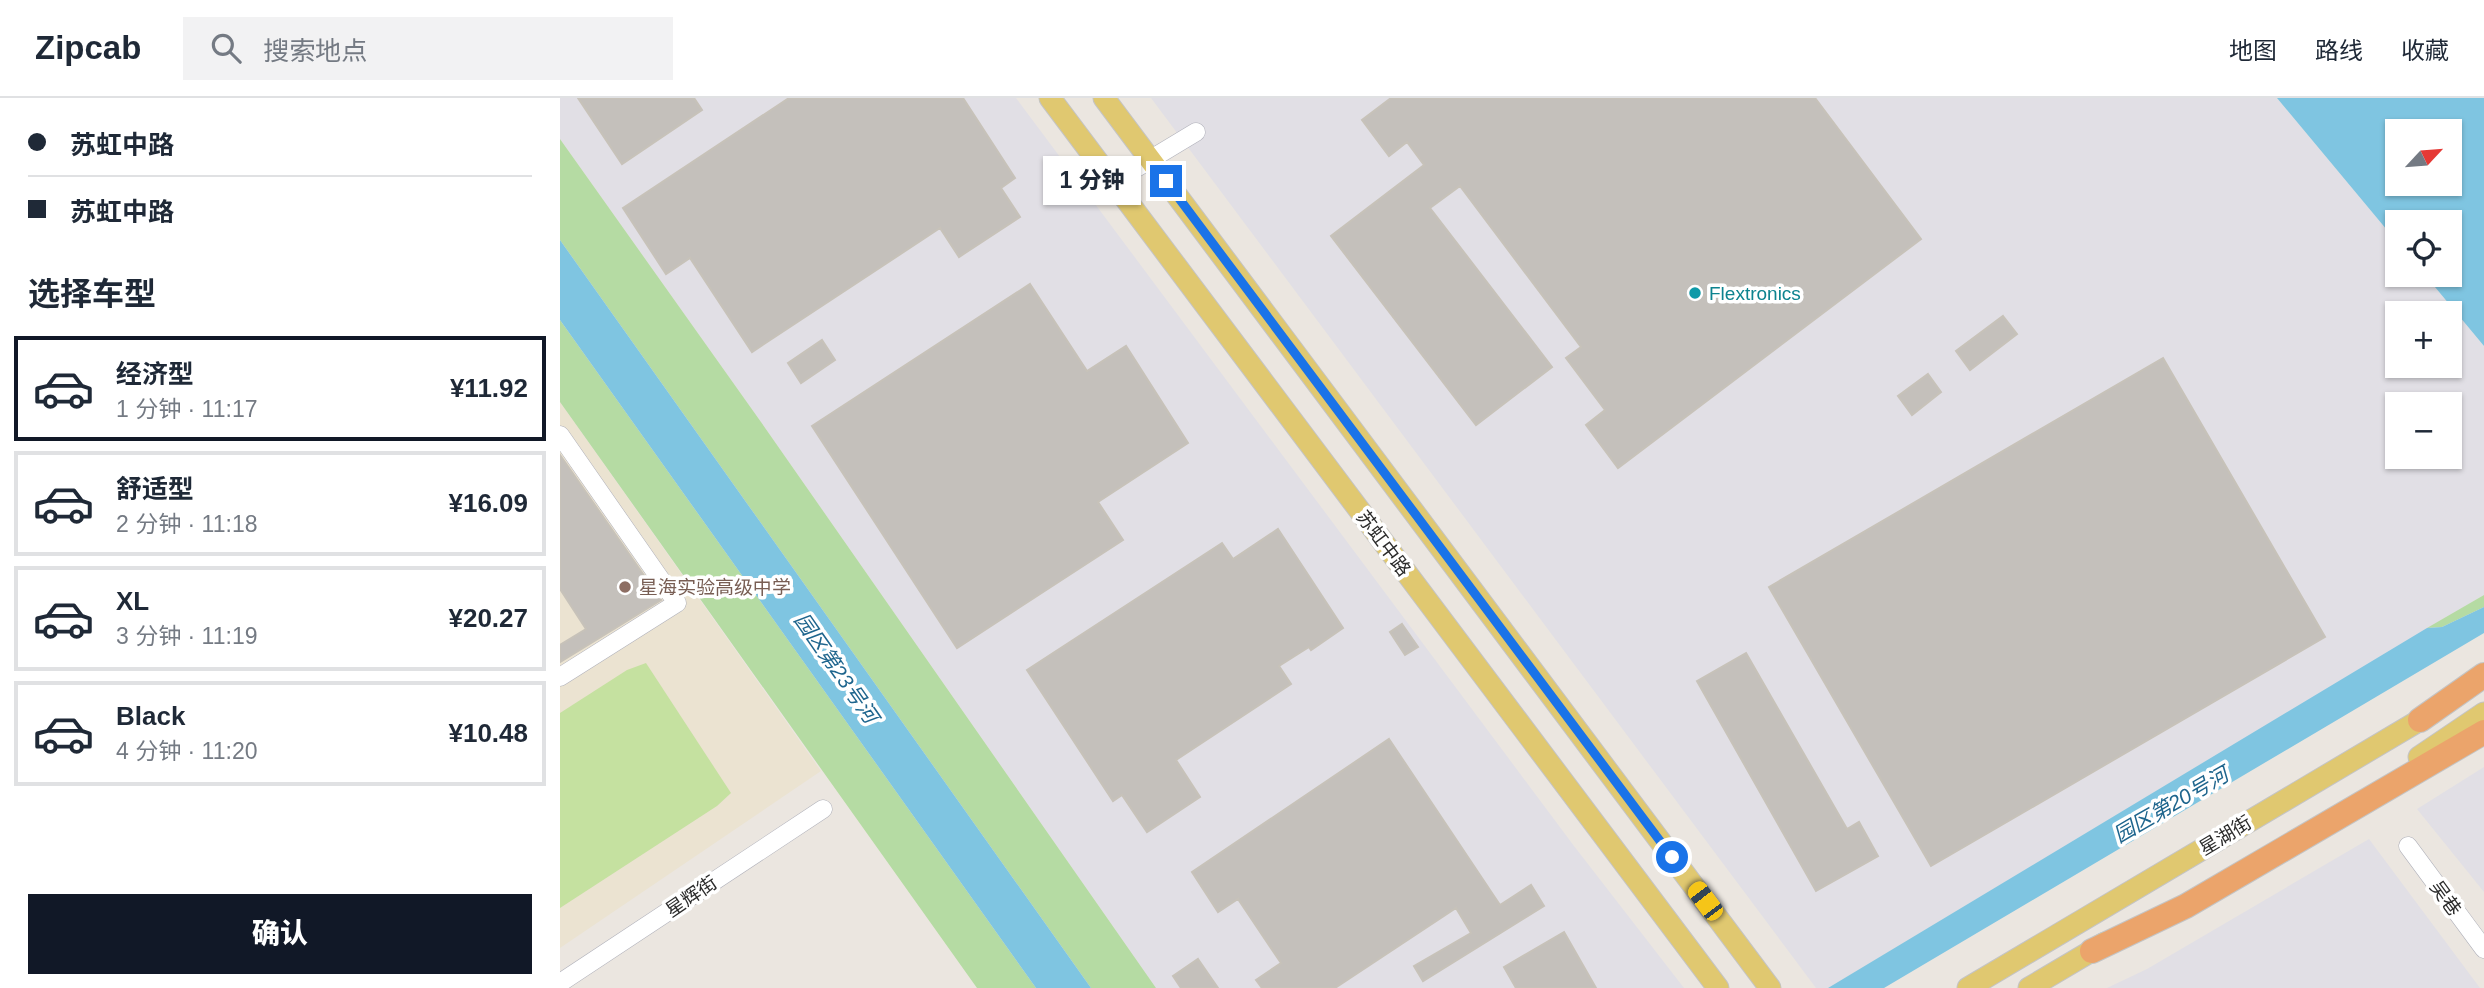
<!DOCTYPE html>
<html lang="zh">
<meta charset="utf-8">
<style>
body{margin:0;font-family:Helvetica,"Noto Sans SC",sans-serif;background:#f2f2f3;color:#1f2937;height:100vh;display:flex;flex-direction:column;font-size:26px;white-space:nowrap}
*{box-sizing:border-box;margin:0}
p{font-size:23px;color:#747a83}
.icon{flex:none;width:38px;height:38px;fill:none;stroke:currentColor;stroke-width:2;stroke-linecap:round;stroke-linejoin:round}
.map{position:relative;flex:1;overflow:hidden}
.sheet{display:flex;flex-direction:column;background:#fff;width:560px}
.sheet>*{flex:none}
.hud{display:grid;align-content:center;height:154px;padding:0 28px;background:#fff}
.needle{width:46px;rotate:64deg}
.tools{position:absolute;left:1825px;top:21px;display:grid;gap:14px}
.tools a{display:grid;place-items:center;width:77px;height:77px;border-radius:0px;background:#fff;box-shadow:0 2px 5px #0004;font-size:35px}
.end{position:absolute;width:32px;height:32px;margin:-16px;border:9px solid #1a73e8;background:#fff;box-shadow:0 0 0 4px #fff}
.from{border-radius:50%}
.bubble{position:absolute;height:49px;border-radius:0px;background:#fff;box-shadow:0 2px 5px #0004;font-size:23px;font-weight:800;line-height:49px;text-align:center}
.car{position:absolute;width:21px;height:42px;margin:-21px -10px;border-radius:9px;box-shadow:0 0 5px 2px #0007;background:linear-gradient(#f5c518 24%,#345 0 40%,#f5c518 0 76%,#345 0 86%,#f5c518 0)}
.hud b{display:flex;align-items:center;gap:24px;height:66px;font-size:26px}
.hud b+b{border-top:2px solid #e0e1e3}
.hud i{width:18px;height:18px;background:#1f2937}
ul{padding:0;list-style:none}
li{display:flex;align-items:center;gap:21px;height:105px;margin:0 14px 10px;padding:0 14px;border:4px solid #e0e1e3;border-radius:0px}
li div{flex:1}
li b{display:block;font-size:26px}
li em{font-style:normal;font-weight:800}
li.selected{border-color:#111827}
li>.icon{width:63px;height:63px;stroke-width:1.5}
h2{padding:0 28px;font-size:32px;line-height:84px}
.cta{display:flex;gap:14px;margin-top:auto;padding:14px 28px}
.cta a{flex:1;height:80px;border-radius:0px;background:#111827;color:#fff;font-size:28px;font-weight:800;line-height:80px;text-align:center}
header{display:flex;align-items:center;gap:42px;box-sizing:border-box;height:98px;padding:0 35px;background:#fff;border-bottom:2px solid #e0e1e3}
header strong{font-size:33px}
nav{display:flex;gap:38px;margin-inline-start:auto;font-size:24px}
.search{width:490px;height:63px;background:#f2f2f3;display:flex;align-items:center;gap:18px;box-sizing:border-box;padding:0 24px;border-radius:0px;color:#747a83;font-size:26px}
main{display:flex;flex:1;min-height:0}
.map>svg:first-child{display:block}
.industrial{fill:#e1dfe5;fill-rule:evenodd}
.education{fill:#ebe3d1}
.green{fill:#b5dba3}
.pitch{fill:#c5e1a0}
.water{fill:#7fc5e1;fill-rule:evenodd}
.building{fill:#c4c0bb;stroke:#c7c2b9;stroke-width:2}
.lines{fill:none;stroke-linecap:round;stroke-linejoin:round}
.minor-casing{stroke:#b0b1ba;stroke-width:19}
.major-casing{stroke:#c4c4c4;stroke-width:23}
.highway-casing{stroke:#c4c4c4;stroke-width:26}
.minor{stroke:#fff;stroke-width:18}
.major{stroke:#e0c870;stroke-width:21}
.highway{stroke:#eba46b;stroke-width:24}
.route{stroke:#1a73e8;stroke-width:9}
.culture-dot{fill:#0f9aa8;stroke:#fff;stroke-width:2.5}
.education-dot{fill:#8d6e63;stroke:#fff;stroke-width:2.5}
.labels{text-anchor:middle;stroke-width:7;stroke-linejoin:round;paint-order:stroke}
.culture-label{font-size:19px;fill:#0d838f;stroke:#fff;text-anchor:start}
.street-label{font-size:19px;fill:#2b2b2b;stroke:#fff}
.education-label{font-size:19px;fill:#785e54;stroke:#fff;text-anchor:start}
.water-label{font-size:21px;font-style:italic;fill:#1e658d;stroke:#fff}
</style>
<header>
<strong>Zipcab</strong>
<div class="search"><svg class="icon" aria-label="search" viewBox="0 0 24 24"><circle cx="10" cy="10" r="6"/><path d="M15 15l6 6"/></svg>搜索地点</div>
<nav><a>地图</a><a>路线</a><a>收藏</a></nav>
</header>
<main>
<section class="sheet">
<div class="hud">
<b><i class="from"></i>苏虹中路</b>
<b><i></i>苏虹中路</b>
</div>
<h2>选择车型</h2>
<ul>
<li class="selected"><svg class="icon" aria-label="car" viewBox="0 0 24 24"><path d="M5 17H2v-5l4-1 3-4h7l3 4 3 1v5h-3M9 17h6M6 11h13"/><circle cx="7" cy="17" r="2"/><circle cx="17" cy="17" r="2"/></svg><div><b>经济型</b><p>1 分钟 · 11:17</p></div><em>¥11.92</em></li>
<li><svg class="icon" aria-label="car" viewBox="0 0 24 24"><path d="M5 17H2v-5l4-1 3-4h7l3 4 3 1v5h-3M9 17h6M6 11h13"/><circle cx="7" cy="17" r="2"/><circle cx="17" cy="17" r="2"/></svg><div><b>舒适型</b><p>2 分钟 · 11:18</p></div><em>¥16.09</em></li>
<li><svg class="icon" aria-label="car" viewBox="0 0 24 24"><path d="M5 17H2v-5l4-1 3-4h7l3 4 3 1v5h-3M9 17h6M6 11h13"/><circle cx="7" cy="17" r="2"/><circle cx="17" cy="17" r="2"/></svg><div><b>XL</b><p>3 分钟 · 11:19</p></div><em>¥20.27</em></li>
<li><svg class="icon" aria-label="car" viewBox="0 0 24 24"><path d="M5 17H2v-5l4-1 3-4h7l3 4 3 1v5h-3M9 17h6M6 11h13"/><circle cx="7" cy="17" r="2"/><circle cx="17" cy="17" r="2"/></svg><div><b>Black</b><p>4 分钟 · 11:20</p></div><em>¥10.48</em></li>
</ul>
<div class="cta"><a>确认</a></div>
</section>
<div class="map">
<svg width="1924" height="890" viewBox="0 0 1924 890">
<rect width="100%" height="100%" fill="#ebe6e0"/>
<path class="industrial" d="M0 0H456L1014 748 1124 890H596L201 324 0 41Z
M591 0H1717L1837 144 1838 177H1865L1924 248V497L1268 890H1256ZM1838 215H1890V268H1838ZM1838 306H1890V359H1838Z
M1924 669V794L1857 711Z
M1809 741 1920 890H1547L1587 871Z"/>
<path class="education" d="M0 304 261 673 0 850Z"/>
<path class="green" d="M0 41 201 324 596 890H531L0 142Z
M0 222 476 890H417L0 304Z
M1924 497V509L1882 529 1867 530Z"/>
<path class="pitch" d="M86 565 171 695 157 708 0 810V615L67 572Z"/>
<path class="water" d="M1717 0H1924V248L1865 177H1890V124H1838L1837 144ZM1838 33H1890V86H1838Z
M0 142 531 890H476L0 222Z
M1924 509V535L1324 890H1268L1867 530 1882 529Z"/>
<path class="building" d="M18 0H134L142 12 62 66Z
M229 0H403L455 80 441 90 460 119 399 159 380 130 192 254 130 160 106 176 63 110Z
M831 0H1255L1361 141 1058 370 1026 327 1045 312 1006 260 1021 249 900 88 870 110 992 269 916 327 771 138 864 67 847 44 829 58 802 22Z
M470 186 527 273 566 248 628 345 538 404 563 442 397 550 252 328Z
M1443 218 1457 236 1410 272 1396 253Z
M262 242 275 262 241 285 228 265Z
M1603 260 1765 539 1371 768 1209 489Z
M1368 276 1381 294 1352 317 1338 298Z
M0 357 101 502 0 564V547L26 531 0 491Z
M718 431 783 530 751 552 749 549 719 568 731 586 616 662 640 699 587 734 562 697 553 703 467 572 662 445 673 461Z
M842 526 858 549 845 557 830 534Z
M1186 555 1287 731 1299 724 1318 758 1256 793 1137 583Z
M829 641 940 807 971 787 984 808 863 883 854 868 911 835 896 810 775 890H702L696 882 721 865 678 801 658 814 632 774Z
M1004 834 1036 890H956L944 869Z
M638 861 658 890H621L613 878Z"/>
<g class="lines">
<defs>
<path id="minor" d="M553 84 636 34
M0 337 117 505 0 579
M1848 748 1924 851
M0 885 263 711"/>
<path id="major" d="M490 0 1158 890
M544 0 1210 890
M1859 659 1924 615
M1408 890 1872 615
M1469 890 1545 845"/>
<path id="highway" d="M1860 622 1924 577
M1532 853 1626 808 1924 634"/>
</defs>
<use href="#minor" class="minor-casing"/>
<use href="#major" class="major-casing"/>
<use href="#highway" class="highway-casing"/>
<use href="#minor" class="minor"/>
<use href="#major" class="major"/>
<use href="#highway" class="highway"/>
</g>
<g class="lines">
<path class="route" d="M606 83 1112 759"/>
</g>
<circle class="culture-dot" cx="1135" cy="195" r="7"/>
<circle class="education-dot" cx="65" cy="489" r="7"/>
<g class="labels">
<g class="culture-label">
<text x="1149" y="202">Flextronics</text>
</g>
<g class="street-label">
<text transform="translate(824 445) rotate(53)" y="7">苏虹中路</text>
<text transform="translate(1665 737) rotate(-31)" y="7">星湖街</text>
<text transform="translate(131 798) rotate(-34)" y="7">星辉街</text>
<text transform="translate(1886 800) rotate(54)" y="7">吴巷</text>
</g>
<g class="education-label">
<text x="79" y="496">星海实验高级中学</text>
</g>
<g class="water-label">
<text transform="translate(276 570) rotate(55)" y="7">园区第23号河</text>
<text transform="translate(1611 707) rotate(-30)" y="7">园区第20号河</text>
</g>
</g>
</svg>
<div class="tools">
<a><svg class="needle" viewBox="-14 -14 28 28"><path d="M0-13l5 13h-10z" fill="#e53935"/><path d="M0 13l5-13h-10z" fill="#747a83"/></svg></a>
<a><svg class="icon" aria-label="locate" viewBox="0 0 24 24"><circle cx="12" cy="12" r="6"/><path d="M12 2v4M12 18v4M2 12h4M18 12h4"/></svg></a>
<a>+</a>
<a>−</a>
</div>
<i class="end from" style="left:1112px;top:759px"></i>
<i class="end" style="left:606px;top:83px"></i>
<div class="bubble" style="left:483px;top:58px;width:98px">1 分钟</div>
<i class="car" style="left:1145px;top:803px;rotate:323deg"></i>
</div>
</main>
